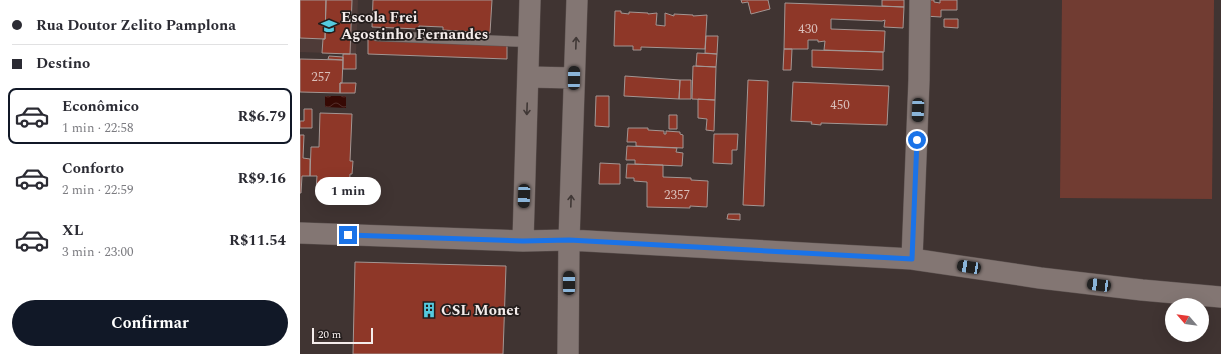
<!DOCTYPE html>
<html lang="pt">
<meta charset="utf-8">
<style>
body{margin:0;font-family:Spectral,serif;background:#f2f2f3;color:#2b2b33;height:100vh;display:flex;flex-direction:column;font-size:15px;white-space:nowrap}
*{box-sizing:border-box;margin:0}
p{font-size:13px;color:#7c7c81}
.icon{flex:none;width:22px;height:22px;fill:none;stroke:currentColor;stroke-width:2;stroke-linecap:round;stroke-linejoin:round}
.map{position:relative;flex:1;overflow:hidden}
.details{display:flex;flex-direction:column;background:#fff;width:300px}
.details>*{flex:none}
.top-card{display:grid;align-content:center;height:88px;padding:0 12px;background:#fff}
.needle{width:26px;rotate:298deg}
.controls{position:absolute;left:865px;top:298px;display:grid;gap:8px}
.controls a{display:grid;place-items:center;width:44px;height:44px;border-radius:50%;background:#fff;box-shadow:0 4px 16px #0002;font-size:20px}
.scale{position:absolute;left:12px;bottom:10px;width:61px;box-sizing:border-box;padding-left:4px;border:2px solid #f4eceb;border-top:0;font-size:11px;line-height:14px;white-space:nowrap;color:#f4eceb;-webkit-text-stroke:3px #231d1c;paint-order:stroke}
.end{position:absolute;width:18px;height:18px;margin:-9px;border:5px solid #1a73e8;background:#fff;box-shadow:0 0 0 2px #fff}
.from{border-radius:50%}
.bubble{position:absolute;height:28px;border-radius:14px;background:#fff;box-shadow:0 4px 16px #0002;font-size:13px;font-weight:700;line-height:28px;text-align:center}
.car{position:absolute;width:12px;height:24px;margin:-12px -6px;border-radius:5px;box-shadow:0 0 3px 1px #0007;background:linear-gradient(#222 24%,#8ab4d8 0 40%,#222 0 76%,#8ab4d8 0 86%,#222 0)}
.top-card b{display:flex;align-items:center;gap:14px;height:38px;font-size:15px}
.top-card b+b{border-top:1px solid #e1e1e2}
.top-card i{width:10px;height:10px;background:#2b2b33}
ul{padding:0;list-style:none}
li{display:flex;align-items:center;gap:12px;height:56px;margin:0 8px 6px;padding:0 4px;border:2px solid transparent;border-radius:8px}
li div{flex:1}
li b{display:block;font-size:15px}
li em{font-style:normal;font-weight:700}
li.selected{border-color:#111827}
li>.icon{width:36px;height:36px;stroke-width:1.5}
.button{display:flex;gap:8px;margin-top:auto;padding:8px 12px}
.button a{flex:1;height:46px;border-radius:24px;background:#111827;color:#fff;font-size:16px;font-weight:700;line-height:46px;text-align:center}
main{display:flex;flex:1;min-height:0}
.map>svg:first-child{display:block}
.built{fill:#4e3b38}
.green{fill:#713c32}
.water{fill:url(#water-waves)}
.building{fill:#8e3728;stroke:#a39693}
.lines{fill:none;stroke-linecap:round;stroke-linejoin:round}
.lane-casing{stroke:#5c5250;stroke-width:11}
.street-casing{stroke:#5c5250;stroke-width:22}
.lane{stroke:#837673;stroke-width:10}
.street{stroke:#837673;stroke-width:21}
.oneway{stroke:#403836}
.route{stroke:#1a73e8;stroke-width:5}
.labels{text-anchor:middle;stroke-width:3.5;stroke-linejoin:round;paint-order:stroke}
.number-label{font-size:13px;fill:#dabfba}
.poi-label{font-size:15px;font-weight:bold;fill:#f4eceb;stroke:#231d1c;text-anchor:start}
</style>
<main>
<section class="details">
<div class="top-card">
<b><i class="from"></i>Rua Doutor Zelito Pamplona</b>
<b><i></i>Destino</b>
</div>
<ul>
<li class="selected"><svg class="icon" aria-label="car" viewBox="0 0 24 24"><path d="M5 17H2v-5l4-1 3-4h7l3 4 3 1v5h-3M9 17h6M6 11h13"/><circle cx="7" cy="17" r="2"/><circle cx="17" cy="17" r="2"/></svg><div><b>Econômico</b><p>1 min · 22:58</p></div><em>R$6.79</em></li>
<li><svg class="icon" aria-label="car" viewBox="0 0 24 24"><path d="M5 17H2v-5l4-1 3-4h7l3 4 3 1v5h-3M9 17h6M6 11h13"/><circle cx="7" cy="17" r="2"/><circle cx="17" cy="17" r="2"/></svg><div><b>Conforto</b><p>2 min · 22:59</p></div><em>R$9.16</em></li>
<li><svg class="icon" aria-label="car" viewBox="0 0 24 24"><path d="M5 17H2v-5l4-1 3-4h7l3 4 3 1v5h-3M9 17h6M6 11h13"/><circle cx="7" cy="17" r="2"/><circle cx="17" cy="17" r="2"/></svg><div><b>XL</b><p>3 min · 23:00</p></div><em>R$11.54</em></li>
</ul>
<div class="button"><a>Confirmar</a></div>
</section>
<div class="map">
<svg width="921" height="354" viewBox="0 0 921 354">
<defs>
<pattern id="water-waves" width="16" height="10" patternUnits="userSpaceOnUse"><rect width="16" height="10" fill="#360904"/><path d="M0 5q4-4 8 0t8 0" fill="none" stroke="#542d29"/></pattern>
</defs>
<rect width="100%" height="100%" fill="#403432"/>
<path class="built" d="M0 0H58L56 54 0 52Z"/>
<path class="green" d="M762 0H914L912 199 760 198Z"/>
<path class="water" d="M25 96H46V108L25 107Z"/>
<path class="building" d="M0 0H26L25 39 0 38Z
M26 0H52L50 54 22 53 23 39H25Z
M73 0H192L190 33 143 30V27L119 26V29L72 27Z
M441 0H468L470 9 451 14 448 2 442 3Z
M582 0H604V7L582 6Z
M624 0H634V2L640 3V0H657V10H641V17L624 16Z
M485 3 604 7 603 28 584 27 585 20 582 21 531 19V29L585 31 584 52 524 50 525 41 518 42V40H508V49H484Z
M315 11H321V13L329 14V12L348 13V14L357 13 356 25 365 26V13L374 16V14L393 15V16L407 15 405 49 341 47V50H333V46H314Z
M644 19H658V28L644 27Z
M406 36H418L417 54 405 53Z
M68 38 207 43V59L68 54Z
M484 49H492L491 70H483Z
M512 50 583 52V70L512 67Z
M397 53 417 54 416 67 396 66Z
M43 54H56V69H43Z
M29 56 43 57V60L28 59Z
M0 59 43 60 42 83H40V93L0 92Z
M393 66 416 67 415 100 392 99Z
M325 76 380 80 379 99 324 96Z
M380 80H391V99H379Z
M448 80 468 81 464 206 443 205Z
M493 82 589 86 587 125 521 123V125L511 124 512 122 491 121Z
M40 83H56L55 93H40Z
M296 96H309V127L295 126Z
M398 99 415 100 414 131 406 130 407 119 398 118Z
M4 109H12V128H0V121H4Z
M20 113 52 114 50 161H53L52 174H50L49 193 16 191 17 176H10L11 147H19Z
M369 115H377V129H369Z
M328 128H348V130L364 131V134H366V131L380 132V134L383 135V148L336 146V142H327Z
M414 134H438L437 150H432V164L413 163Z
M0 135H4L3 158 10 159V176H2L1 193H0Z
M327 146 377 148 376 152 383 153 382 166 335 164V160H326Z
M300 163 320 164V184H299Z
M327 164 363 165V177L391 178V180L408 181 407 207 390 206V208L347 207V182L334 181V178H326Z
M428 214H440V220L427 219Z
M55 262 206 266 203 354H53Z"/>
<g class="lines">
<defs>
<path id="lane" d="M77 36 229 42"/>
<path id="street" d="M228 77 274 78
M0 233 223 241 269 240 612 259 740 278 842 290 921 297
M223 241 230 0
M612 259 619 80 620 0
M268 354 269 240 277 0"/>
</defs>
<use href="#lane" class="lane-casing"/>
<use href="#street" class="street-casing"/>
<use href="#lane" class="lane"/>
<use href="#street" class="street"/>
</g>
<defs><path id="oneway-shaft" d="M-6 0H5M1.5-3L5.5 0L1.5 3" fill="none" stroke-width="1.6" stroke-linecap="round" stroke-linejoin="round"/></defs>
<g class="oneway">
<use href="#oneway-shaft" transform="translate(276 43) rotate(-88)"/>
<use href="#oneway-shaft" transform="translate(227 109) rotate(92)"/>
<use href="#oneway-shaft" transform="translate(271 201) rotate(-88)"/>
</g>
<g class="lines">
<path class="route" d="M48 235 223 241 269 240 612 259 617 140"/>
</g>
<defs>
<symbol id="school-bare" viewBox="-9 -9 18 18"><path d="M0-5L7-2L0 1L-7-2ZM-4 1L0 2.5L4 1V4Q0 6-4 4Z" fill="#55cadf" stroke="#231d1c" stroke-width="2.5" paint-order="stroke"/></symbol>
<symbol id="building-bare" viewBox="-9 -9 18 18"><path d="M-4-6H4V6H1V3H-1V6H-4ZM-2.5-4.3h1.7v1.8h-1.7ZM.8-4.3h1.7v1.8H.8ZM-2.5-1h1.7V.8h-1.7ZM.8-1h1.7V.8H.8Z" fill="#55cadf" stroke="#231d1c" stroke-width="2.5" paint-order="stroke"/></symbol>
</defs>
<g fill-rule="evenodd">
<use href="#school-bare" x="18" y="15" width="22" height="22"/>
<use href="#building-bare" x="118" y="299" width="22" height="22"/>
</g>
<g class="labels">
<g class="number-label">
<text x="508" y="33">430</text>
<text x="21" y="81">257</text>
<text x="540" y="109">450</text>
<text x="377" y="199">2357</text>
</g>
<g class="poi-label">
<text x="41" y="22">Escola Frei<tspan x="41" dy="17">Agostinho Fernandes</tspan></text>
<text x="141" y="315">CSL Monet</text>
</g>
</g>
</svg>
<div class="controls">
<a><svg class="needle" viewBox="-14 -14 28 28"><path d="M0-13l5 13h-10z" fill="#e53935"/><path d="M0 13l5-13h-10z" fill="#7c7c81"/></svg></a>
</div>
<div class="scale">20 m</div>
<i class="end from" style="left:617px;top:140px"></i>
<i class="end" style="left:48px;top:235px"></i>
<div class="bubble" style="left:15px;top:177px;width:66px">1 min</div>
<i class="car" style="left:274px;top:78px;rotate:1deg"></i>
<i class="car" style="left:618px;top:110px;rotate:182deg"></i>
<i class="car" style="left:224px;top:196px;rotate:182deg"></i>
<i class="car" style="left:669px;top:267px;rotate:279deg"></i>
<i class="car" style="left:269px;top:283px;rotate:0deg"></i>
<i class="car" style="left:799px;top:285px;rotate:277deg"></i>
</div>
</main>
